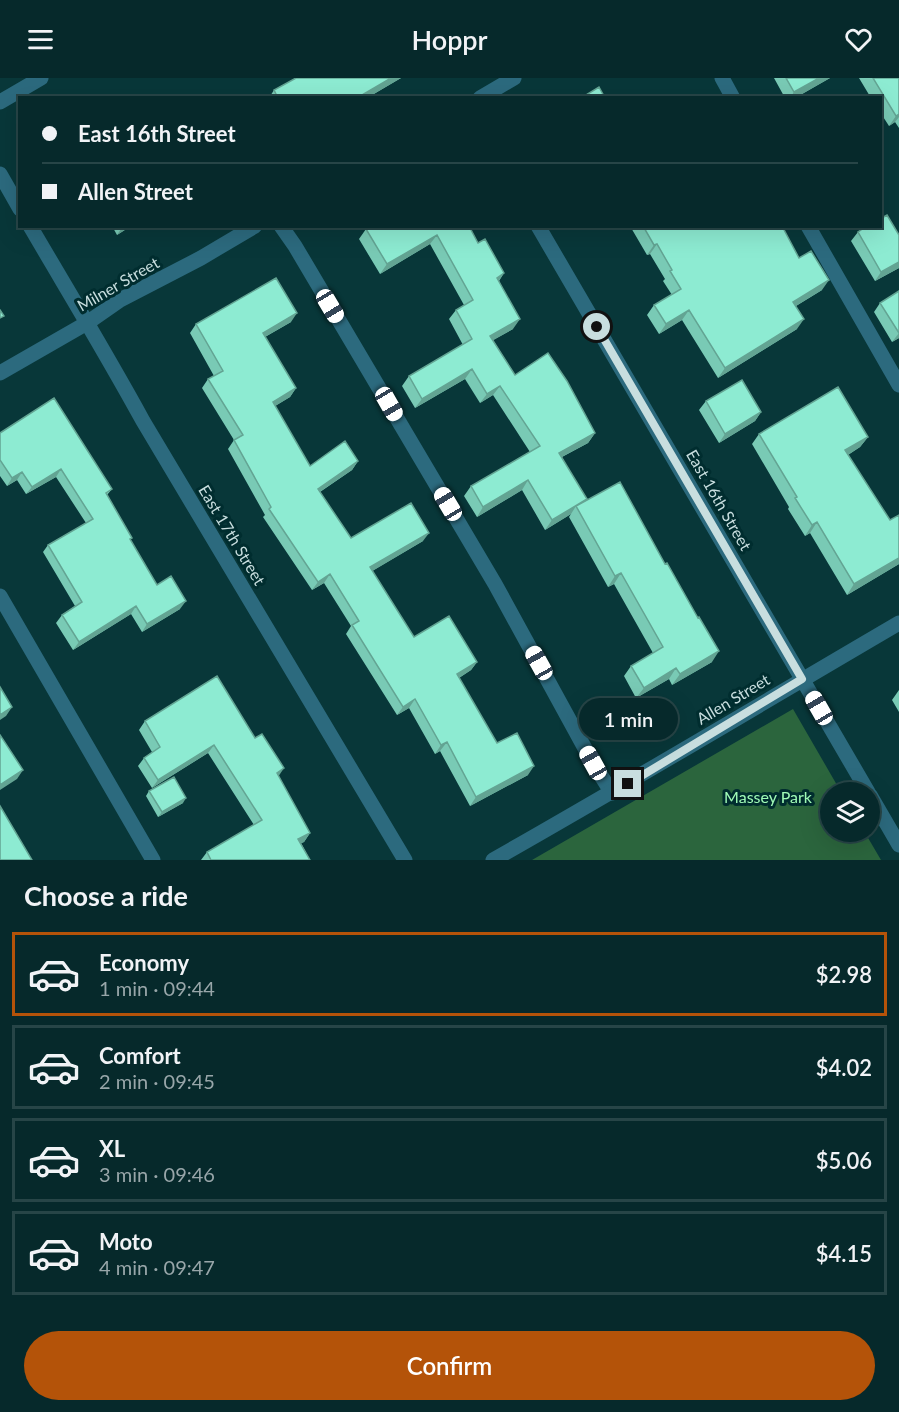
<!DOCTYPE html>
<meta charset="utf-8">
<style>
body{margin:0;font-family:Lato,sans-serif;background:#143537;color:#f1f3f6;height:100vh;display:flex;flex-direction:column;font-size:22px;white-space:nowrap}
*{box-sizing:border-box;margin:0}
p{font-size:20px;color:#98a6a9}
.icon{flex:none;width:33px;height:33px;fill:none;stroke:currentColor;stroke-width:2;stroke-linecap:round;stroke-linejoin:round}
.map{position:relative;height:782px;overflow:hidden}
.panel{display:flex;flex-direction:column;background:#06292b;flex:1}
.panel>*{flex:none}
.hud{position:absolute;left:18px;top:18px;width:864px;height:132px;border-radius:0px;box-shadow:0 6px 24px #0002,0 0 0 2px #274547;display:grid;align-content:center;height:132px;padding:0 24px;background:#06292b}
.controls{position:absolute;left:820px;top:704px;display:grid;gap:12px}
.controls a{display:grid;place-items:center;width:60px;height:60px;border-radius:50%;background:#06292b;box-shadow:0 6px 24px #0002,0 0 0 2px #274547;font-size:30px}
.end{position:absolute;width:27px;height:27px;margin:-14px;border:8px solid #c8dedf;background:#111;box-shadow:0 0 0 3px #111}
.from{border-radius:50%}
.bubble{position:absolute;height:42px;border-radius:21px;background:#06292b;box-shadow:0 6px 24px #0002,0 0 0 2px #274547;font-size:20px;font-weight:600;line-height:42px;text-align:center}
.car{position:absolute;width:18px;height:36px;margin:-18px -9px;border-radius:8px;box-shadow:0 0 4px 2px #0007;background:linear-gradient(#fff 24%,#345 0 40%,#fff 0 76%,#345 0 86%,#fff 0)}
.hud b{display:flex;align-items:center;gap:21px;height:57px;font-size:22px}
.hud b+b{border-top:2px solid #274547}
.hud i{width:15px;height:15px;background:#f1f3f6}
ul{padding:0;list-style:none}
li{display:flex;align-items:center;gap:18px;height:84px;margin:0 12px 9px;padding:0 12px;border:3px solid #274547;border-radius:0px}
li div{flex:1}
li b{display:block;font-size:22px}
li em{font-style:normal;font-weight:600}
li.on{border-color:#b45309}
li>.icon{width:54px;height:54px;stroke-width:1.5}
h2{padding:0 24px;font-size:27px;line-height:72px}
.primary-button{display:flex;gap:12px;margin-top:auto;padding:12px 24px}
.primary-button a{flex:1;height:69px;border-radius:36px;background:#b45309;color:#fff;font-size:24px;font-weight:600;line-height:69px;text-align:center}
header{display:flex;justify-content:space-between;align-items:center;height:78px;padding:0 24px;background:#06292b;font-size:27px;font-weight:600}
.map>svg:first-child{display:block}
.green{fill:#2b653d}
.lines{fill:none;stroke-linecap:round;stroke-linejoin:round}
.lane{stroke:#2c6a7e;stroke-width:15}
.street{stroke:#2c6a7e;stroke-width:15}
.wall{fill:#79cab5}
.shaded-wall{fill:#63a493}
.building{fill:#8debd2;stroke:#63a493;stroke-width:1.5}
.route{stroke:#c8dedf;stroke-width:8}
.labels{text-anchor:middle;stroke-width:6;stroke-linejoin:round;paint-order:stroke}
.street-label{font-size:16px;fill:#c8dedf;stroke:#002d2f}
.park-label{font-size:16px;fill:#a0fbb7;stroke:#002d2f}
</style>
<header><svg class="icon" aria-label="menu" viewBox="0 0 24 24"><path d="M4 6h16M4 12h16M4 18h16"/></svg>Hoppr<svg class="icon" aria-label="heart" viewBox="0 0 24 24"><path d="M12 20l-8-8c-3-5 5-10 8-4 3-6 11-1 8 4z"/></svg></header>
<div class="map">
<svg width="899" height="782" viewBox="0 0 899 782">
<rect width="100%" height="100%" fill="#083739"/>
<path class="green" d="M793 631 841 714H831V753H864L881 782H532Z"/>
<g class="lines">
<path class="lane" d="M722 0 733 20
M0 24 41 0
M281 148 295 168 495 506 593 685 612 715
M808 148 899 307
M0 518 153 782"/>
<path class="street" d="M480 20 514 0
M0 96 20 131
M30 148C68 213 107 277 143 343L405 782
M538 148 868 714
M0 295 87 245 120 222 201 180 255 148
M870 717 899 767
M493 782C629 705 764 624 899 545"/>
</g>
<path class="wall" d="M296 0H401L367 20H269L274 12Z
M774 0H830L795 20H785Z
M859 0H899V50L895 44 889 48 880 34V20H871Z
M112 148H131L117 157Z
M469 148 478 165 504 195 499 203 513 251 493 262 515 297 595 355 588 365 562 379 585 423 712 584 672 607 669 601 636 620 624 598 631 588 653 575 614 506 608 509 569 439 571 436 545 452 522 412 477 439 464 418 471 408 530 374 493 317 480 325 465 301 415 330 402 308 409 298 463 267 449 241 456 232 464 227 430 166 380 196 359 161 366 151Z
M630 148H782L799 180 822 212 796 228 797 251 718 300 682 242 659 256 647 237 654 227 672 217 663 203 665 201 650 176 647 177Z
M858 154 899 157V190L875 203 851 163Z
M899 213V260L892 264 874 234 880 225Z
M291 244 265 259 296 310 290 319 275 328 310 388 358 383 352 392 320 414 351 460 423 463 372 493 414 559 477 584 471 592 459 600 497 665 528 697 470 728 440 673 435 676 409 630 397 637 346 556 351 548 324 505 312 512 263 439 265 437 228 371 234 362 202 310 208 301 214 298 190 255 196 246Z
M706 323 761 334 755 343 719 365 699 332Z
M0 355 112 411 107 417 132 460 130 462 157 507 180 531 142 554 131 536 73 572 56 545 62 537 75 528 43 474 48 467 86 445 56 399 26 416 17 402 7 408 0 398Z
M759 356 868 359 860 369 848 377 899 486 847 517 810 455 805 458 788 431 789 429 752 366Z
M217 598 279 699 310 755 304 764 301 765 310 782H201L207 774 254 747 208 675 152 710 138 688 144 680 152 674 139 652 145 643Z
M899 612V634L892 622Z
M149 713 183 725 158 739 146 718Z"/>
<path class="shaded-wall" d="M391 0H401L367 20H357Z
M819 0H830L795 20H790L794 14Z
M899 36V39L895 44 889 48 896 38Z
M123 148H131L117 157Z
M437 157 430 166 380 196 387 186Z
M657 166 650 176 647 177 654 167Z
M899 184V190L875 203 881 194Z
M504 195 497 205V200Z
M829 202 822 212 786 234 793 224Z
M689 232 682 242 659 256 666 246Z
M297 235 291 244 256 264 263 255Z
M520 241 513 251 483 268 490 258Z
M804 241 797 251 718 300 725 290Z
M899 255V260L892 264Z
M472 291 465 301 415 330 422 321Z
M500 308 493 317 480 325 487 316Z
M296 310 290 319 267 333 273 324Z
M761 334 755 343 719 365 725 356Z
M595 355 588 365 552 384 559 375Z
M868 359 860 369 838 383 845 372Z
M358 383 352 392 312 419 318 411Z
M61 391 56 399 26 416 32 409Z
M22 394 17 402 7 408 12 400Z
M528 402 522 412 477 439 483 429Z
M587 421 580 431 576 428 571 436 545 452 552 442Z
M817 444 810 455 805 458 812 447Z
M429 455 423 463 364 498 370 489Z
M899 480V486L847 517 854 506Z
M621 495 614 506 608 509 615 498Z
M330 496 324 505 312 512 318 504Z
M186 523 180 531 142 554 147 546Z
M136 528 131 536 73 572 79 564Z
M719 573 712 584 672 607 680 596Z
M477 584 471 592 451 605 457 596Z
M676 590 669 601 636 620 644 610Z
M415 621 409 630 397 637 403 629Z
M12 629 6 638 0 642V637Z
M447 664 440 673 435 676 441 667Z
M214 667 208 675 152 710 158 702Z
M534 688 528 697 470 728 476 719Z
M284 690 278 699 277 695Z
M23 692 17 701 0 712V707Z
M186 720 183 725 158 739 162 734Z
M310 755 304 764 292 770 298 761Z"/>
<path class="building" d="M296 0H391L357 20H278L274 12Z
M786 0H819L794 14Z
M873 0H899V36L896 38Z
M599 9 605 20H581Z
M887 137 899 157V184L881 194 858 154 867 148H880V141Z
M369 148H469L478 165 485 161 504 195 497 200 520 241 490 258 515 297 548 275 567 303 595 355 559 375 587 421 552 442 528 402 483 429 471 408 540 368 500 308 487 316 472 291 422 321 409 298 472 261 456 232 473 222 437 157 387 186 366 151Z
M643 148H782L799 180 811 173 829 202 793 224 804 241 725 290 689 232 666 246 654 227 681 211 670 193 672 192 657 166 654 167Z
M276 200 297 235 263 255 296 310 273 324 310 388 345 363 358 383 318 411 351 460 411 425 429 455 370 489 414 559 449 538 477 584 457 596 497 665 517 655 534 688 476 719 447 664 441 667 415 621 403 629 352 547 359 543 330 496 318 504 269 431 271 429 234 362 243 357 208 301 223 293 196 246Z
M899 213V255L880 225Z
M0 232 4 238 0 240Z
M742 302 761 334 725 356 706 323Z
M838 309 868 359 845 372 890 442 899 437V480L854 506 817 444 812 447 795 420 797 419 759 356Z
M54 320 112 411 106 415 132 460 130 461 157 507 171 498 186 523 147 546 136 528 79 564 62 537 82 524 48 467 93 441 61 391 32 409 22 394 12 400 0 382V355Z
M620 404 665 486 667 485 698 540 699 539 719 573 680 596 676 590 644 610 631 588 663 569 621 495 615 498 576 428Z
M217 598 255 660 262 656 284 690 277 695 310 755 298 761 310 782H211L207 774 262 742 214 667 158 702 144 680 160 669 145 643Z
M0 609 12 629 0 637Z
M0 657 23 692 0 707Z
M174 699 186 720 162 734 149 713Z
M0 728 32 782H0Z"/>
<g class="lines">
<path class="route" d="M597 249 802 601 628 706"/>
</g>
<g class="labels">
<g class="street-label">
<text transform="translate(118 206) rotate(-30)" y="6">Milner Street</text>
<text transform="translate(719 422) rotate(60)" y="6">East 16th Street</text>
<text transform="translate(232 457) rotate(59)" y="6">East 17th Street</text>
<text transform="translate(733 621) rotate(-31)" y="6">Allen Street</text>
</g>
<g class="park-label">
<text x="768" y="725">Massey Park</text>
</g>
</g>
</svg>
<div class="controls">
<a><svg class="icon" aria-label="layers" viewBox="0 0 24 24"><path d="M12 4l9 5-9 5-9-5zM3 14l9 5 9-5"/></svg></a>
</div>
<i class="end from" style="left:597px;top:249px"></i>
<i class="end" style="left:628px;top:706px"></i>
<div class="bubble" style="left:579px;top:620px;width:99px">1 min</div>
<i class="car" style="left:330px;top:228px;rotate:149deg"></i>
<i class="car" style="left:389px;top:326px;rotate:150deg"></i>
<i class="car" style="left:448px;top:426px;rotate:329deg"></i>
<i class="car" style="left:539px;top:585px;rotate:331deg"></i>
<i class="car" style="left:819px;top:630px;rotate:330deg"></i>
<i class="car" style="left:593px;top:685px;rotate:331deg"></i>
<div class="hud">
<b><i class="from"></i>East 16th Street</b>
<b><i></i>Allen Street</b>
</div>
</div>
<section class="panel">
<h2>Choose a ride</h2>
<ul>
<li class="on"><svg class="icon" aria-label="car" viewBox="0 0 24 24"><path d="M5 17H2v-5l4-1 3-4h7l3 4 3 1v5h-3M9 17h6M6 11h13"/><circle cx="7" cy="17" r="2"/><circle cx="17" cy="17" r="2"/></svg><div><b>Economy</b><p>1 min · 09:44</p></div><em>$2.98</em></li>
<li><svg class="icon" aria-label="car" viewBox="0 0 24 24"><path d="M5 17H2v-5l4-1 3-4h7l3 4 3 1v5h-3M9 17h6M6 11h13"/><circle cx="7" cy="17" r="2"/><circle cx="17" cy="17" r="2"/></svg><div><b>Comfort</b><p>2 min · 09:45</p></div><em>$4.02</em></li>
<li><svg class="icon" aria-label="car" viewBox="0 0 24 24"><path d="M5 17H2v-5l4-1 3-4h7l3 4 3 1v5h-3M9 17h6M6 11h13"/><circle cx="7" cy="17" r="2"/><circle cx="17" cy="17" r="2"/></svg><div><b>XL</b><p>3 min · 09:46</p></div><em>$5.06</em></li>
<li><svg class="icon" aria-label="car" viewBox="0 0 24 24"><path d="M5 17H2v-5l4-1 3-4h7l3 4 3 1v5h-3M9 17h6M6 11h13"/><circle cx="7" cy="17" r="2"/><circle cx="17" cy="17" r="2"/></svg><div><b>Moto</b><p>4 min · 09:47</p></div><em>$4.15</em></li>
</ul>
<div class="primary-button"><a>Confirm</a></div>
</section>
